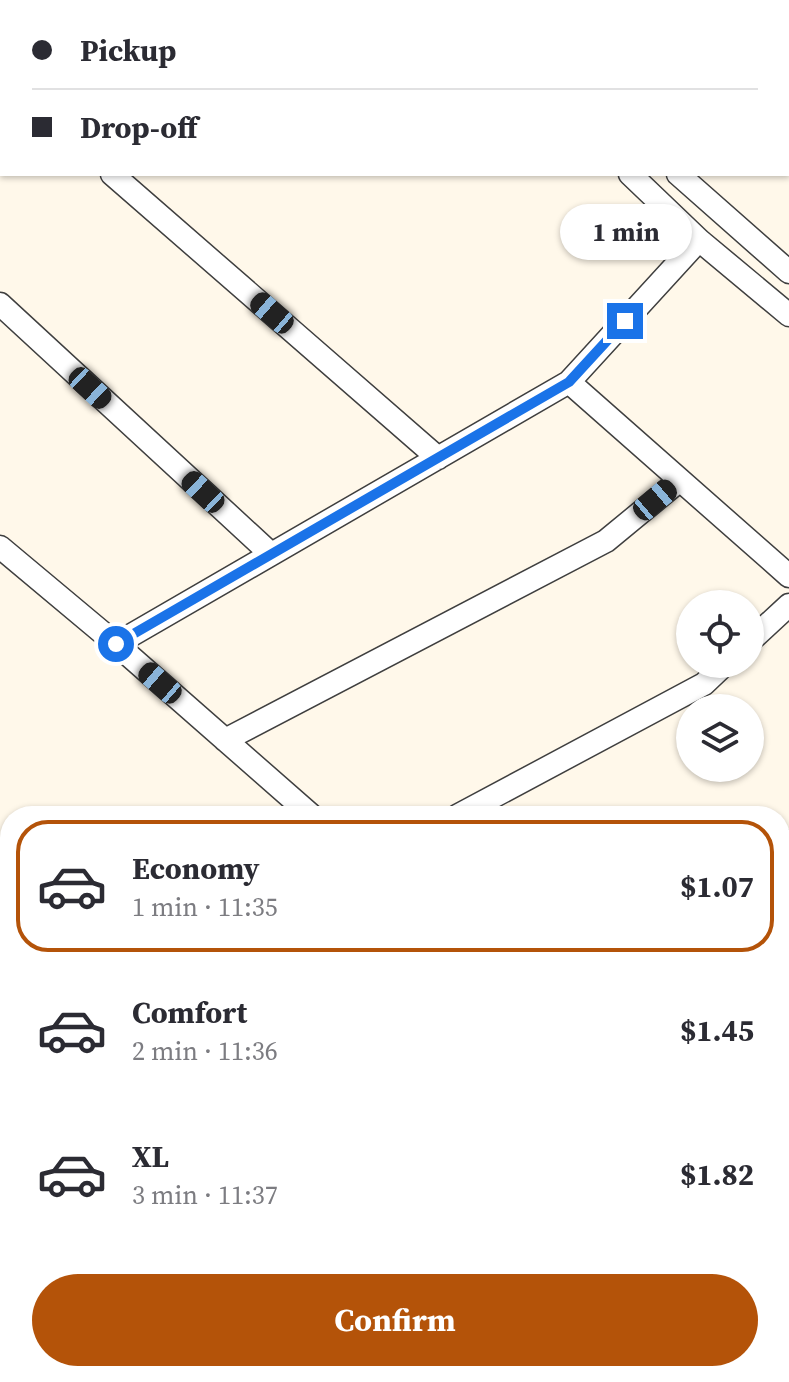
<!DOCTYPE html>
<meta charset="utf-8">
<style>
body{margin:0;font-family:"Source Serif 4",serif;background:#f2f2f3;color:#2b2b33;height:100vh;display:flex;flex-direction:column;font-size:30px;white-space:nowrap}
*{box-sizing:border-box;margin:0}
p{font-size:26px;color:#7c7c81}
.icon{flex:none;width:44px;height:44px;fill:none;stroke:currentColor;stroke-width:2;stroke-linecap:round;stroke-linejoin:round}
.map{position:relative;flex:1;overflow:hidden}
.side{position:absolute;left:0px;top:806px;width:790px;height:576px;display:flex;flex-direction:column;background:#fff;border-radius:32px 32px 0 0;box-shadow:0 2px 6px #0004}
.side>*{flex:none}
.banner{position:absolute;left:0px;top:0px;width:790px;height:176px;box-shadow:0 2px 6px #0004;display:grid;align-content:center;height:176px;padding:0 32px;background:#fff}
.buttons{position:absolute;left:676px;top:590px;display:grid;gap:16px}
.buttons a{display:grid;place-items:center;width:88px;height:88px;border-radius:50%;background:#fff;box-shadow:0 2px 6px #0004;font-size:40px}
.end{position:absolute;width:36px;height:36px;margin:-18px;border:10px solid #1a73e8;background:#fff;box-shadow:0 0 0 4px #fff}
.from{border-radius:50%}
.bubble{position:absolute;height:56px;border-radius:28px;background:#fff;box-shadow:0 2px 6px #0004;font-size:26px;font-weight:700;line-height:56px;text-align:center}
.car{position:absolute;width:24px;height:48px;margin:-24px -12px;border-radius:10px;box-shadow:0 0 6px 2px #0007;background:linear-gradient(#222 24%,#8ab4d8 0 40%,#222 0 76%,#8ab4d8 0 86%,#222 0)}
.banner b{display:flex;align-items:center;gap:28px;height:76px;font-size:30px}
.banner b+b{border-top:2px solid #e1e1e2}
.banner i{width:20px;height:20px;background:#2b2b33}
ul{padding:14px 0 0;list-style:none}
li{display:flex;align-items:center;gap:24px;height:132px;margin:0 16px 12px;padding:0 16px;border:4px solid transparent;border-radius:32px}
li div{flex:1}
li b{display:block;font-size:30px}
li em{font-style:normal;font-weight:700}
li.selected{border-color:#b45309}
li>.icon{width:72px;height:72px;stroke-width:1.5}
.primary-button{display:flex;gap:16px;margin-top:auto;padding:16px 32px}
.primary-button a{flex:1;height:92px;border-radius:48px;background:#b45309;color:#fff;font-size:32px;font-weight:700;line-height:92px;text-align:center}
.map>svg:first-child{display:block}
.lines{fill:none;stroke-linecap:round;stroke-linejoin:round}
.street-casing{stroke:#3f3f3f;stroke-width:25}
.street{stroke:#fff;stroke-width:22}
.route{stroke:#1a73e8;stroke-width:10}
</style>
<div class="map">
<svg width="789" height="1382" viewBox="0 0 789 1382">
<rect width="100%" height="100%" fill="#fff8ea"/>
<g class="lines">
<defs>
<path id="street" d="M445 0 447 2
M492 0 494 2
M732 0 734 2
M49 2 51 0
M248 2 249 0
M655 2 657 0
M788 52 789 53
M0 79 2 76
M112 174 438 458
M630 174 699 240 789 315
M678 174 789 272
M0 304 271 554
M569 382 789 576
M0 547 116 644 569 382 699 240
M750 641 789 605
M116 644 312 816
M225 740 606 541 680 480
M457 816 704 684 725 664
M780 849 789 842
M0 893 10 902
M0 943 10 951
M0 976 10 968
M780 1076 789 1071
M0 1168 10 1161
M780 1278 789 1273
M780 1307 789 1302
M0 1362 10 1355
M71 1372 83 1382
M505 1372 517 1382
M565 1372 578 1382
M474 1382 481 1372
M602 1382 618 1372
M657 1382 674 1372"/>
</defs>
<use href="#street" class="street-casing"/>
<use href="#street" class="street"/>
</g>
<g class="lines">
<path class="route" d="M116 644 569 382 625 321"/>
</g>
</svg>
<div class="buttons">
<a><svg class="icon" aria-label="locate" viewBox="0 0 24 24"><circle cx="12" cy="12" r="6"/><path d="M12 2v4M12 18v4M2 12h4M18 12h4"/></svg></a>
<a><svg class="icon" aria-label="layers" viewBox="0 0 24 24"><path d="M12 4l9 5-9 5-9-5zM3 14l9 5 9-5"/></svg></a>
</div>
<i class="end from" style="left:116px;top:644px"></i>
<i class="end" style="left:625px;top:321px"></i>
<div class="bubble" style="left:560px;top:204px;width:132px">1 min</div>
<i class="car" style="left:272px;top:313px;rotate:311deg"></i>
<i class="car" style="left:90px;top:388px;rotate:133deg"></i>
<i class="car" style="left:203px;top:492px;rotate:313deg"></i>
<i class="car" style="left:655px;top:500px;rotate:50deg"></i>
<i class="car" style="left:160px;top:683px;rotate:311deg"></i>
<div class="banner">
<b><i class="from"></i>Pickup</b>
<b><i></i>Drop-off</b>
</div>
<section class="side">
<ul>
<li class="selected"><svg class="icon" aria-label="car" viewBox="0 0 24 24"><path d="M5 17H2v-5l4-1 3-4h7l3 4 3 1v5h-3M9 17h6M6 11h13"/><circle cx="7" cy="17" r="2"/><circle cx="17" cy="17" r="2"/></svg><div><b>Economy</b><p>1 min · 11:35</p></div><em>$1.07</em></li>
<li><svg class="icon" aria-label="car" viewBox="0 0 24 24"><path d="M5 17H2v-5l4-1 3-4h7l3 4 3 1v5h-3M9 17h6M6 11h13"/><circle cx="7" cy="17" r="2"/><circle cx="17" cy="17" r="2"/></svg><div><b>Comfort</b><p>2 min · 11:36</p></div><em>$1.45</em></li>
<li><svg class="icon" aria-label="car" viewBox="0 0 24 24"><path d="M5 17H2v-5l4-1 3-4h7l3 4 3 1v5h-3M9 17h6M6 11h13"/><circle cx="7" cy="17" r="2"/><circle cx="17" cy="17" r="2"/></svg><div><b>XL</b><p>3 min · 11:37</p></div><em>$1.82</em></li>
</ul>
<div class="primary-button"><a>Confirm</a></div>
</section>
</div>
